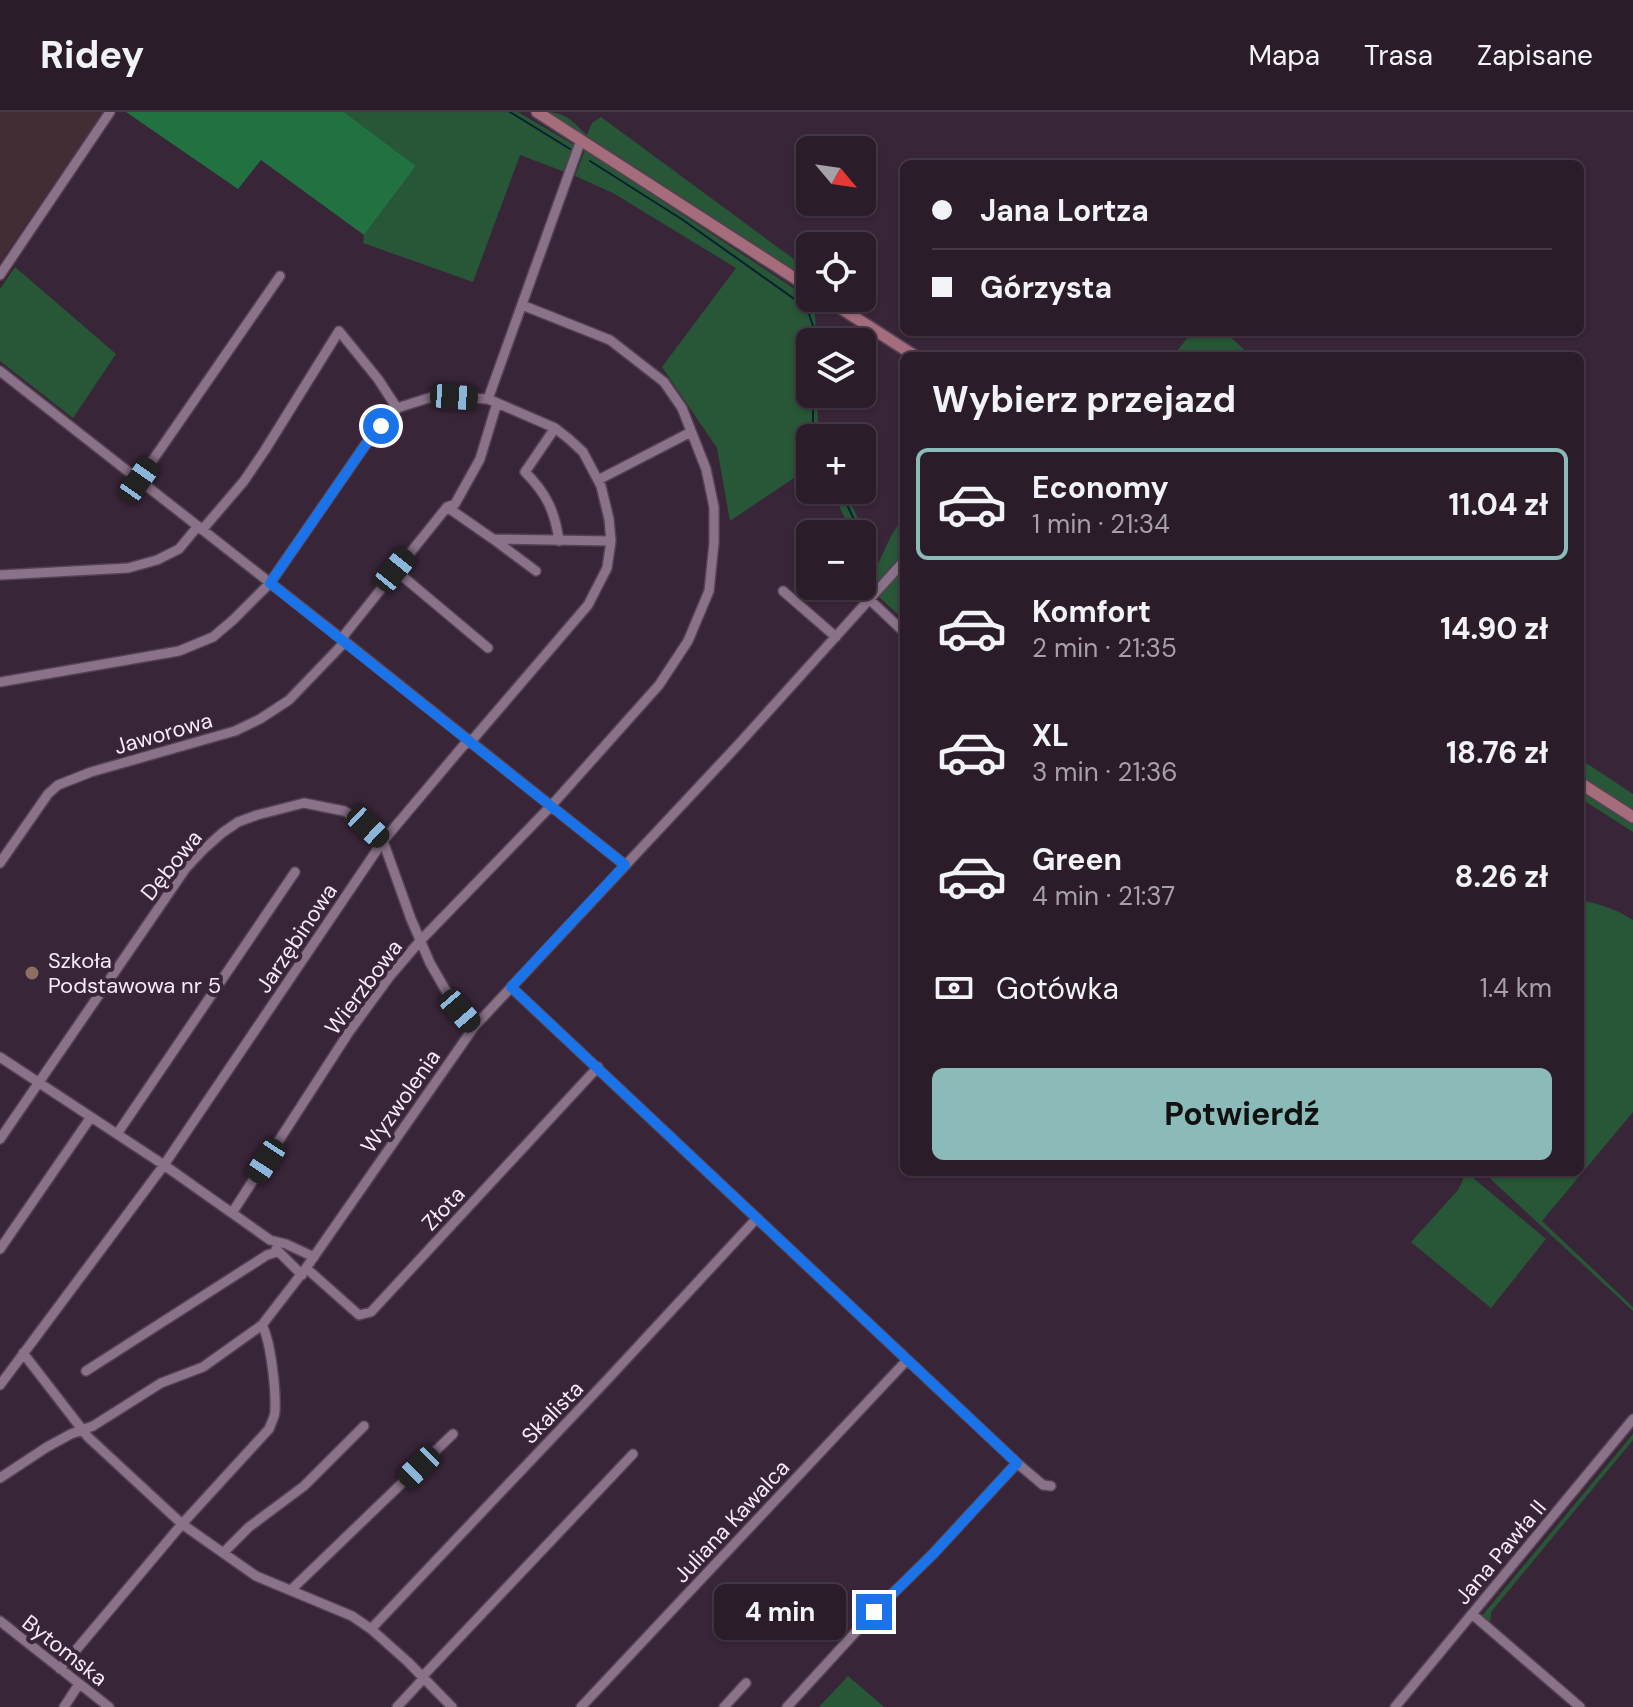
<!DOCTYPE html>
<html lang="pl">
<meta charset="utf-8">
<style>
body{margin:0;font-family:"DM Sans",sans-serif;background:#372936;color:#f1f3f6;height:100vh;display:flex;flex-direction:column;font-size:30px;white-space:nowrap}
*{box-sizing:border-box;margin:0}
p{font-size:26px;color:#a6a1a8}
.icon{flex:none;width:44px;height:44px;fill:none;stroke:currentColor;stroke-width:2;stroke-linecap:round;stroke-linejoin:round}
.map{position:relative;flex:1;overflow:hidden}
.sheet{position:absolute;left:900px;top:240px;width:684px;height:824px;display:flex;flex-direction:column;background:#2b1c2a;border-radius:12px;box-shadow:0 2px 6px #0004,0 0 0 2px #473a47}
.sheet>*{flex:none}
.guide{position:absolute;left:900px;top:48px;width:684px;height:176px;border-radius:12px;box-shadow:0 2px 6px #0004,0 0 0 2px #473a47;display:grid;align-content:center;height:176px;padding:0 32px;background:#2b1c2a}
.needle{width:52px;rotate:119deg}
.tools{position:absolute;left:796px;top:24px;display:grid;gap:16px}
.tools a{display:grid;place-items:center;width:80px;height:80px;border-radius:12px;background:#2b1c2a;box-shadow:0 2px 6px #0004,0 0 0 2px #473a47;font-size:40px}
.end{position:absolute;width:36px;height:36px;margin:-18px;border:10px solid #1a73e8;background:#fff;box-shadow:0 0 0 4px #fff}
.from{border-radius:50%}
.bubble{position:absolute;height:56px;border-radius:12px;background:#2b1c2a;box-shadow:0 2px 6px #0004,0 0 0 2px #473a47;font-size:26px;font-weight:700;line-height:56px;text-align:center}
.car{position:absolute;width:24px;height:48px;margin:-24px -12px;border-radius:10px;box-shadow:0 0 6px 2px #0007;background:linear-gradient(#222 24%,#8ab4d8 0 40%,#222 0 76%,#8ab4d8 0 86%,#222 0)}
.guide b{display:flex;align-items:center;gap:28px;height:76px;font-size:30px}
.guide b+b{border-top:2px solid #473a47}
.guide i{width:20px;height:20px;background:#f1f3f6}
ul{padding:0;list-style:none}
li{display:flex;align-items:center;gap:24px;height:112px;margin:0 16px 12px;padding:0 16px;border:4px solid transparent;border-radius:12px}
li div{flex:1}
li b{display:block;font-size:30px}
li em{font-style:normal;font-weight:700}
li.active{border-color:#8bbbb9}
li>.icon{width:72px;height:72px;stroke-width:1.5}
h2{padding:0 32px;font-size:36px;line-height:96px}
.pay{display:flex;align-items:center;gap:20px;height:88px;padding:0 32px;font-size:30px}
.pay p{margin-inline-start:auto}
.primary-button{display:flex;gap:16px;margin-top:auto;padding:16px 32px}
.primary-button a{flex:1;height:92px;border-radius:12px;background:#8bbbb9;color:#111;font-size:32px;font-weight:700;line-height:92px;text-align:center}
header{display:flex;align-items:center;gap:48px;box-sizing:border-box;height:112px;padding:0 40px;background:#2b1c2a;border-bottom:2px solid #473a47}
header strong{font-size:38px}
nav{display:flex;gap:44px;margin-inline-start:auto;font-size:28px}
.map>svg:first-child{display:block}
.industrial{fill:#412e35}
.green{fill:#275736}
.forest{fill:#217240}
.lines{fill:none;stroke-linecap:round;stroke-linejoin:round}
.stream{stroke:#082031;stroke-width:2}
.minor-casing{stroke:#544253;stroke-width:12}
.major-casing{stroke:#544253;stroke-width:14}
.minor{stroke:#8a7289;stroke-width:9}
.major{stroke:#a56c7c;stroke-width:11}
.route{stroke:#1a73e8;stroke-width:10}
.education-dot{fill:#8d6e63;stroke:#392538;stroke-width:3}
.labels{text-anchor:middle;stroke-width:8;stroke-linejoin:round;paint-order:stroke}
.street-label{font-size:22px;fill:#f7eaf7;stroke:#392538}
.poi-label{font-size:22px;fill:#f7eaf7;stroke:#392538;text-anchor:start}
</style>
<header>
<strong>Ridey</strong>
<nav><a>Mapa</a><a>Trasa</a><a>Zapisane</a></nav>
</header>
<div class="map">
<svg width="1633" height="1595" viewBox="0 0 1633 1595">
<rect width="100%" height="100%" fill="#392538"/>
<path class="industrial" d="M0 0H103L0 150Z"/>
<path class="green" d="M344 0H518L574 33 565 60 520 43 473 170 363 131 364 123 416 54Z
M544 0C566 0 572 9 587 23L592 11 601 5 810 159V168L587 24Z
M585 38 810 187 815 200 816 230H810V282H817L818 318 822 326H810V355L730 409 717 336 662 255 736 156 613 81 575 64Z
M15 155 116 242 73 306 0 249V177Z
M1192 220H1225L1251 244H1173Z
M832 378H845L874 442 877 454 891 424 904 404V440L874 474 862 446V422H852Z
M904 456V508L879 485Z
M1580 647 1633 682V700L1580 665Z
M1580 678 1633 712V720L1580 686Z
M1580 788C1600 792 1616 797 1633 808V1000L1542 1109 1633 1195V1199L1483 1060H1580Z
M1462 1060H1466L1546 1127 1491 1196 1411 1130 1458 1078 1463 1068Z
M1633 1322V1328L1491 1500 1490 1513 1481 1505Z
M848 1564 884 1595H819Z"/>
<path class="forest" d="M126 0H344L416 54 364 123 261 48 238 77Z"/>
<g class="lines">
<path class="stream" d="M510 0 570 37
M590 49 683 108 807 196 813 214V230
M813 282V322L815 326
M840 378 861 422
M862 425 873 448 872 459"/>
<defs>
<path id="minor" d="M0 163 110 0
M0 259 343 528 625 753
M488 287 581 28
M555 316 525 360C546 381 555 399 559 429
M139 368 280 164
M598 368 691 320
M447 395 493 427 611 429
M202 418 244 369 265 338 339 219 378 267 397 296
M493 427 536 459
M395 458 488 536
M0 463 128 456 157 448 179 437 198 414
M783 479 836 525
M870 488 904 520
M0 570 179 539 213 525 233 508 270 471 366 332 397 296 435 284 488 287 555 316 569 327 583 340 601 374 609 407 611 429 607 456 588 493 474 626 463 634 383 729 164 1053 0 1273
M0 751 48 682 58 673 91 660 235 619 260 607 289 588 341 534 345 522 447 395 455 392 480 347 497 291
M511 875 1017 1351 1043 1373 1051 1374
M0 945 164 1053 270 1128 286 1132 314 1145
M117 1022 295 760
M0 1027 160 794 186 756 204 737 222 721 238 710 257 703 304 691 344 699 359 707 383 729 411 807 430 851 449 884 474 915
M232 1101 349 920 390 864 420 829 551 694 659 573 688 529 709 479 714 431V395L706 357 682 296 664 270 610 228 522 193
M0 1137 91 1005
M276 1137 302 1163
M306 1156 359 1203 371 1200 598 955
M23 1241 88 1325 182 1412 256 1464 352 1504 371 1517 408 1550 452 1595
M86 1259 267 1143 277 1140
M0 1366 47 1335 71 1322 93 1314 161 1271 203 1255 262 1213 306 1156 474 915 737 634 904 449
M223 1441 249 1415 304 1374 364 1314
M291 1478 453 1322
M1472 1502 1580 1595
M0 1509 109 1595
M371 1517 606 1269 757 1106
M60 1557 182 1412 269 1317C271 1311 275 1305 275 1299 276 1278 271 1230 262 1213
M422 1565 633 1342
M64 1595 79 1572
M397 1595 423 1567
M581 1595 907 1248
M724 1595 746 1571
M787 1595 874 1500 933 1442 1017 1351
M1395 1595 1633 1307"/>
<path id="major" d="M537 0 810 176
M825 186 915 244
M1580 671 1633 705"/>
</defs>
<use href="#minor" class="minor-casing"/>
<use href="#major" class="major-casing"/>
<use href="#minor" class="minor"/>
<use href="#major" class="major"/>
</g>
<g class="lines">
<path class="route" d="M381 314 366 332 270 471 625 753 511 875 1017 1351 933 1442 874 1500"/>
</g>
<circle class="education-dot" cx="32" cy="861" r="8"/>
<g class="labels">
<g class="street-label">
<text transform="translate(163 621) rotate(-16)" y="8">Jaworowa</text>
<text transform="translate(171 753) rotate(-51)" y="8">Dębowa</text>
<text transform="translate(296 826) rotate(-56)" y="8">Jarzębinowa</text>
<text transform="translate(363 875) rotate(-53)" y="8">Wierzbowa</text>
<text transform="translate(400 989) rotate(-55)" y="8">Wyzwolenia</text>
<text transform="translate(443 1096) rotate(-47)" y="8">Złota</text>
<text transform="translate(552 1300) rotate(-46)" y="8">Skalista</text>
<text transform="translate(731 1409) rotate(-47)" y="8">Juliana Kawalca</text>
<text transform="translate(1500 1440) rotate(-50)" y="8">Jana Pawła II</text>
<text transform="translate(65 1538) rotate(38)" y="8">Bytomska</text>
</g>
<g class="poi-label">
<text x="48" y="856">Szkoła<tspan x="48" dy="25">Podstawowa nr 5</tspan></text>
</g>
</g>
</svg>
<div class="tools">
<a><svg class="needle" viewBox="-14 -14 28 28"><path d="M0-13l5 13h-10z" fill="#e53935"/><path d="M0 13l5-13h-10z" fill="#a6a1a8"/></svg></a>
<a><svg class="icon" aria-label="locate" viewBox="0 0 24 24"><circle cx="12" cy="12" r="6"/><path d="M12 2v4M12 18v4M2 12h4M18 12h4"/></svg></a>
<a><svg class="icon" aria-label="layers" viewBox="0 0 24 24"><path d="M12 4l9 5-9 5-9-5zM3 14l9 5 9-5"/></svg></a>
<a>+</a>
<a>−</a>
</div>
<i class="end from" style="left:381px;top:314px"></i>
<i class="end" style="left:874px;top:1500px"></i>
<div class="bubble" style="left:714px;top:1472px;width:132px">4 min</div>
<i class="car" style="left:454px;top:285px;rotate:94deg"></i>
<i class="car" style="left:139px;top:368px;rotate:35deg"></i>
<i class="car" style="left:395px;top:458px;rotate:39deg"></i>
<i class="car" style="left:368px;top:715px;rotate:133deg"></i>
<i class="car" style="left:460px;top:899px;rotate:139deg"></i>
<i class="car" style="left:266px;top:1049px;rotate:213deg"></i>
<i class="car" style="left:419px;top:1355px;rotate:226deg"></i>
<div class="guide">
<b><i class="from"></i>Jana Lortza</b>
<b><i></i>Górzysta</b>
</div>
<section class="sheet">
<h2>Wybierz przejazd</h2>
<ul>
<li class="active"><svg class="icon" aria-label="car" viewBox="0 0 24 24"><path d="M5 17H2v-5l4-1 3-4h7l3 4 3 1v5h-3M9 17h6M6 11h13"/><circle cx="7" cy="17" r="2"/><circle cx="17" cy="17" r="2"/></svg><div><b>Economy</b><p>1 min · 21:34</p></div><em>11.04 zł</em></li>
<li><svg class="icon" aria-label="car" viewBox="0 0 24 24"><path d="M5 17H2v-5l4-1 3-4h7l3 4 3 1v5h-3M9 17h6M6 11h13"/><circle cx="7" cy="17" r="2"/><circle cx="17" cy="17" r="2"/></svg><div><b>Komfort</b><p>2 min · 21:35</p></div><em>14.90 zł</em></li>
<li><svg class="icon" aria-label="car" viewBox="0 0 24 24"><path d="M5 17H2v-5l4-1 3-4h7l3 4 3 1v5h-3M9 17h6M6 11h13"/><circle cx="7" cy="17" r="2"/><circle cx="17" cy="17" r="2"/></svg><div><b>XL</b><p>3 min · 21:36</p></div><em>18.76 zł</em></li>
<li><svg class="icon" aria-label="car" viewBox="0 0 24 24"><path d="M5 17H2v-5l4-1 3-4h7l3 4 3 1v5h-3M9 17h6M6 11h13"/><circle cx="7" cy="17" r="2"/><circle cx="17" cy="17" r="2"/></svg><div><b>Green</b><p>4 min · 21:37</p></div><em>8.26 zł</em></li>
</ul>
<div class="pay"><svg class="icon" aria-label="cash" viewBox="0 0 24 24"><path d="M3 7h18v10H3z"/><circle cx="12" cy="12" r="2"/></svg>Gotówka<p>1.4 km</p></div>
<div class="primary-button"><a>Potwierdź</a></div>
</section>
</div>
